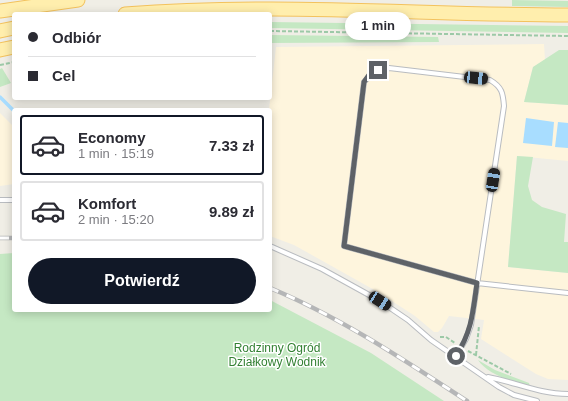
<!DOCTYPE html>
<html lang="pl">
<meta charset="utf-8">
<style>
body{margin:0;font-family:Helvetica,sans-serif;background:#f2f2f3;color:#2b2b33;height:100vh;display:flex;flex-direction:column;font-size:15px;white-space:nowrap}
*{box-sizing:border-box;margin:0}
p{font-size:13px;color:#7c7c81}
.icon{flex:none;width:22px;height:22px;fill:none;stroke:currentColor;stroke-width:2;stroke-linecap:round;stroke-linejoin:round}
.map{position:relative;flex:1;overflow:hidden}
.drawer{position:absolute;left:12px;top:108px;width:260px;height:204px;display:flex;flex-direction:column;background:#fff;border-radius:4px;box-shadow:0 2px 10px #0003}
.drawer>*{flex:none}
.guide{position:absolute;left:12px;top:12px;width:260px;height:88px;border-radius:4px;box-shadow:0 2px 10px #0003;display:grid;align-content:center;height:88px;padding:0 16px;background:#fff}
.end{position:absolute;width:18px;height:18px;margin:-9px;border:5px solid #5e6267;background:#fff;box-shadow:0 0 0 2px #fff}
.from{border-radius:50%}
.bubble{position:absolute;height:28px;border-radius:14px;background:#fff;box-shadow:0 2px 10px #0003;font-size:13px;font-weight:800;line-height:28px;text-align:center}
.car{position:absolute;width:12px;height:24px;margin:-12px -6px;border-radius:5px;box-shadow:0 0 3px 1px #0007;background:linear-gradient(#222 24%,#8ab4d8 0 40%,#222 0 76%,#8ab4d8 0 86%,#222 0)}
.guide b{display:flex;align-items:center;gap:14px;height:38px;font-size:15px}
.guide b+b{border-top:1px solid #e1e1e2}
.guide i{width:10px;height:10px;background:#2b2b33}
ul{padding:7px 0 0;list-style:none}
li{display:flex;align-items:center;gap:12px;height:60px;margin:0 8px 6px;padding:0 8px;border:2px solid #e1e1e2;border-radius:4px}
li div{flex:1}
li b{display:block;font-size:15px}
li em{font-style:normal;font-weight:800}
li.selected{border-color:#111827}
li>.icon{width:36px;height:36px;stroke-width:1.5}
.action{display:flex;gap:8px;margin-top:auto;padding:8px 16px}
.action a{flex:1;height:46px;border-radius:24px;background:#111827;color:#fff;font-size:16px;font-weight:800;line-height:46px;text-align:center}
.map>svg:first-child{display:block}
.commercial{fill:#fef5dd}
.green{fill:#c5e8c3}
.water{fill:#a8ddff}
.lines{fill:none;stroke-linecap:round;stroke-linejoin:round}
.stream{stroke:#a8ddff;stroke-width:3.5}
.service-casing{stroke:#b9bcc0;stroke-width:6}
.primary-casing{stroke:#f3c25d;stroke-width:15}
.path{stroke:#9cc9a7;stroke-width:2;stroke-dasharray:4 2;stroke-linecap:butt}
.service{stroke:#fff;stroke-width:4}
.primary{stroke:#ffeead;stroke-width:13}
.rail-casing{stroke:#b5b6b7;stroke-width:4.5}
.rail{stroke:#fff;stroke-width:3;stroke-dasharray:9;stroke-linecap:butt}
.route{stroke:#5e6267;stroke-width:5}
.labels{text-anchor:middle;stroke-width:3;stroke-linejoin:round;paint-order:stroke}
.park-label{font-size:12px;fill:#338133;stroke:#fff}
</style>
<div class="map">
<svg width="568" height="401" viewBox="0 0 568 401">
<rect width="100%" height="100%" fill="#f0eee6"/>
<path class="commercial" d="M544 44 545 60 533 67 524 102 568 105V161L517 156 508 267 568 273V380L548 379 536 374 481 339 484 320 449 316 442 328 438 332H434L415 316 378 292 294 245 270 236 269 110 276 47Z
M0 113 14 127V184L0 186Z"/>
<path class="green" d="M512 0 568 1V7L512 6Z
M270 22 568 26V33L270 28Z
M270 35 438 37 439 42 270 43Z
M559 50H568V105L524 102 533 67Z
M2 68 11 83 0 87V69Z
M517 156 533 157 528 186 532 200 542 207 566 214 564 242H568V273L508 267Z
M14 253V310H270V300L371 353 444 401H0V254Z
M478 360 495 370 529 383 530 387C514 382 488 375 478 360Z"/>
<path class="water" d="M526 118 554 122 552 146 523 143Z
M558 122 568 123V148L555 147Z"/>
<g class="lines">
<path class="stream" d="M0 97 14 111"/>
<defs>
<path id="service" d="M0 200H14
M270 246 322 269 380 301 408 320 431 340 499 387 514 395 537 401
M456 356 466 339 471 325 504 106C503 93 502 87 490 80L389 68 373 72 364 82 344 246 477 283 568 293
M488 377C515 382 539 394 568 394"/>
<path id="primary" d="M0 11 78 0
M125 14C273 2 420 15 568 15
M0 31 14 28
M0 50 14 47"/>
</defs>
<use href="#service" class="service-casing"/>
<use href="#primary" class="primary-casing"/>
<path class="path" d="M270 31 568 36
M0 65 14 62
M440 337H446L455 343
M468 351 511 374
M476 355 479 326"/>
<use href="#service" class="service"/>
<use href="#primary" class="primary"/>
<defs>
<path id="rail" d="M0 238H14
M270 288C340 317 404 360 467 401"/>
</defs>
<use href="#rail" class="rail-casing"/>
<use href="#rail" class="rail"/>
</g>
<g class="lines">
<path class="route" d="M378 70 369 75 364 82 344 246 477 283C473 312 472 331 456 356"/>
</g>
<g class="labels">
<g class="park-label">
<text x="277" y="352">Rodzinny Ogród<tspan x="277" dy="14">Działkowy Wodnik</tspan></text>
</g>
</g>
</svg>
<i class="end from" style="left:456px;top:356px"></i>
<i class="end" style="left:378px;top:70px"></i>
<div class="bubble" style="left:345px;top:12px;width:66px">1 min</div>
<i class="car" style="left:476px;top:78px;rotate:96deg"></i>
<i class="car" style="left:493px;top:180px;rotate:9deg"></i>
<i class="car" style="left:380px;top:301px;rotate:123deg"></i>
<div class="guide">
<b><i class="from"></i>Odbiór</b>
<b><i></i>Cel</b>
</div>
<section class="drawer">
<ul>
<li class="selected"><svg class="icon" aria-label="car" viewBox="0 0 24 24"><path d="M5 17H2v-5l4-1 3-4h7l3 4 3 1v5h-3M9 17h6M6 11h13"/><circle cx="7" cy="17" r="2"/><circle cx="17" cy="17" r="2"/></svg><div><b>Economy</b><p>1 min · 15:19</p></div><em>7.33 zł</em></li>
<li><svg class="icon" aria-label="car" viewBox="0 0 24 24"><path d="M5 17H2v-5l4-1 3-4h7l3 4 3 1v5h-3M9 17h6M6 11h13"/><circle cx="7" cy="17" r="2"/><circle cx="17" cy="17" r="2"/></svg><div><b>Komfort</b><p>2 min · 15:20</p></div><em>9.89 zł</em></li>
</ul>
<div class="action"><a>Potwierdź</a></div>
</section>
</div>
